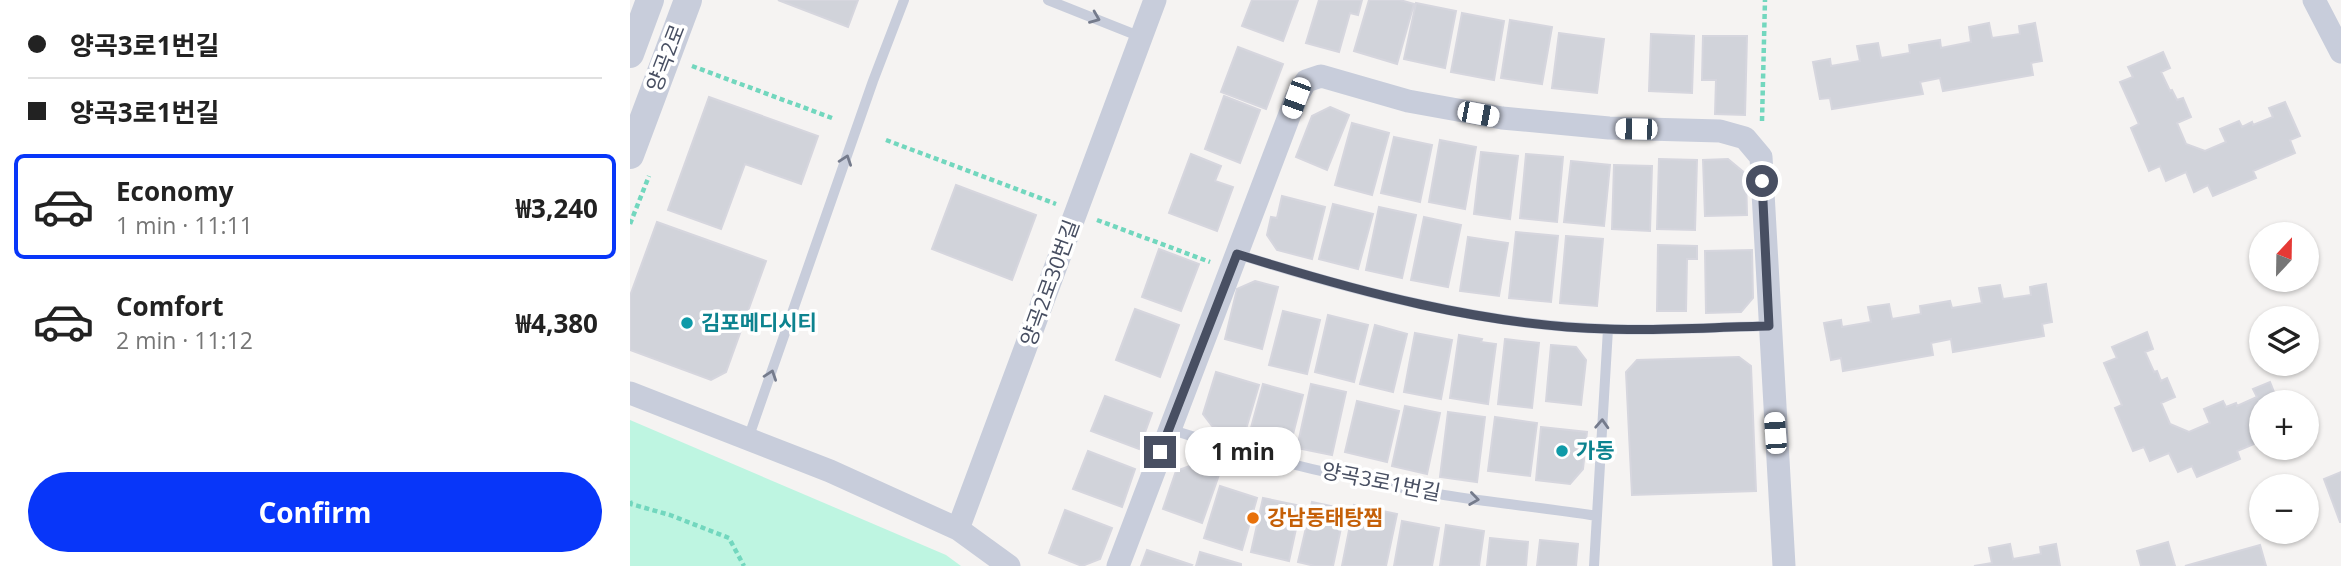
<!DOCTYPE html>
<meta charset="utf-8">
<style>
body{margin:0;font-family:"Open Sans","Noto Sans KR",sans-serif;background:#f6f6f6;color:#222;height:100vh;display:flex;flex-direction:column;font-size:26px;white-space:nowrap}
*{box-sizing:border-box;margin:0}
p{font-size:23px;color:#767676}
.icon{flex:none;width:38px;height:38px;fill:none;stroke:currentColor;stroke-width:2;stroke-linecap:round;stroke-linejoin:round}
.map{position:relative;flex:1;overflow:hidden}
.details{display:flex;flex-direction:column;background:#fff;width:630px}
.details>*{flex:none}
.banner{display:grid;align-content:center;height:154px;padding:0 28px;background:#fff}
.needle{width:46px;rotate:22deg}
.controls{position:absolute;left:1619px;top:222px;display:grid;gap:14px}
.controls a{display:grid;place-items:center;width:70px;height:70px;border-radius:50%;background:#fff;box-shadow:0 2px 5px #0004;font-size:35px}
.end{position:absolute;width:32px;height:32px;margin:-16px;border:9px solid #484f62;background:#fff;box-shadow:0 0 0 4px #fff}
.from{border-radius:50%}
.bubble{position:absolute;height:49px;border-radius:24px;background:#fff;box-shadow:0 2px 5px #0004;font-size:23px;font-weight:700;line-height:49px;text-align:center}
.car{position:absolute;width:21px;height:42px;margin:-21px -10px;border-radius:9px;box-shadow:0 0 5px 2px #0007;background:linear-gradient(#fff 24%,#345 0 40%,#fff 0 76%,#345 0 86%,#fff 0)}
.banner b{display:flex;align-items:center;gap:24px;height:66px;font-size:26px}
.banner b+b{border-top:2px solid #e0e0e0}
.banner i{width:18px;height:18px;background:#222}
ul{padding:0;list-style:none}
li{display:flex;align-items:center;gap:21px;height:105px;margin:0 14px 10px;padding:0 14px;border:4px solid transparent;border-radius:10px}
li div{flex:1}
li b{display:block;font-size:26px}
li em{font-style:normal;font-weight:700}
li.active{border-color:#0836f9}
li>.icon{width:63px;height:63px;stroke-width:1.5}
.action{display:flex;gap:14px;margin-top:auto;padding:14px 28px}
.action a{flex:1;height:80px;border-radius:42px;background:#0836f9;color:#fff;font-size:28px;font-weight:700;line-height:80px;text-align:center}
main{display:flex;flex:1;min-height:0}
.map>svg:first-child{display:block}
.green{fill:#bef5e1}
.building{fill:#d1d3da;stroke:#d6d6de;stroke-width:2}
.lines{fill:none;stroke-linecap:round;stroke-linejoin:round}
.path{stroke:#72d7be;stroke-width:4.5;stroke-dasharray:5 3.5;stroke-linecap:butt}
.service{stroke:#c8cddb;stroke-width:10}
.minor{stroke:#c8cddb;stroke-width:23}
.tertiary{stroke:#c8cddb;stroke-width:28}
.oneway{stroke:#757b8c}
.route{stroke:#484f62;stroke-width:9}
.culture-dot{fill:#0f9aa8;stroke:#fff;stroke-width:2.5}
.food-dot{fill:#e8710a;stroke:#fff;stroke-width:2.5}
.labels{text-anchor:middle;stroke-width:7;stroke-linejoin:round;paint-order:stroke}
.street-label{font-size:21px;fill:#484f62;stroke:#fff}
.culture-label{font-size:21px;font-weight:bold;fill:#0d838f;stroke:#fff;text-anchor:start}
.food-label{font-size:21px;font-weight:bold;fill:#c56008;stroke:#fff;text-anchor:start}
</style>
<main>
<section class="details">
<div class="banner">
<b><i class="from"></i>양곡3로1번길</b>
<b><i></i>양곡3로1번길</b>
</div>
<ul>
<li class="active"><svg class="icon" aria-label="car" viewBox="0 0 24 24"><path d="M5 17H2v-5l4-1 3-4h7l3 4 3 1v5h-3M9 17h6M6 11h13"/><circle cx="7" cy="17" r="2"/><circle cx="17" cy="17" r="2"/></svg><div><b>Economy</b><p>1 min · 11:11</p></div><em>₩3,240</em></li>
<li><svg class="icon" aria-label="car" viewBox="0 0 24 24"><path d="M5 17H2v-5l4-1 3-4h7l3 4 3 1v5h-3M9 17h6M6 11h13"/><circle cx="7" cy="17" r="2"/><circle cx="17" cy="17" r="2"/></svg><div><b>Comfort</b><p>2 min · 11:12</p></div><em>₩4,380</em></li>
</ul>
<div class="action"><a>Confirm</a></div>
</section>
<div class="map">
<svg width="1711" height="566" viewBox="0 0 1711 566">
<rect width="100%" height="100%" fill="#f5f3f2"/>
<path class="green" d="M0 420 316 555 331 566H0Z"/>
<path class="building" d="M148 0H228L218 27Z
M622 0H668L653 41 612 26Z
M689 0H732L728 15 720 13 709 52 676 43Z
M739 0H770L784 4 767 64 724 51Z
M786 3 826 11 815 68 774 59Z
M832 13 874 21 864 80 821 72Z
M880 20 922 27 912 84 871 78Z
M1359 23 1362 38 1390 34 1389 26 1405 23 1412 61 1401 63 1403 75 1313 91 1310 78 1290 82 1293 94 1202 109 1200 98 1190 99 1183 62 1200 59 1201 66 1230 61 1227 46 1248 43 1251 58 1280 53 1279 45 1310 40 1311 48 1341 42 1339 27Z
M929 33 974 39 967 93 922 88Z
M1021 34 1064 36 1062 93 1019 91Z
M1073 36H1117L1115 115 1085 114 1086 80H1072Z
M608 47 653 64 636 109 591 92Z
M1533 52 1540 68 1531 72 1540 91 1542 90 1547 100 1553 98 1561 117 1547 123 1556 144 1575 151 1596 142 1590 129 1609 121 1612 127 1622 122 1623 125 1643 117 1639 108 1655 102 1670 136 1660 140 1665 153 1623 171 1626 178 1583 196 1578 185 1564 192 1556 172 1536 181 1530 166 1519 171 1501 128 1509 124 1490 82 1503 77 1498 67Z
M594 96 630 110 610 163 575 149Z
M79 97 188 136 171 184 115 164 91 229 38 210Z
M700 107 719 115 697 170 666 157 682 116Z
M722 123 759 133 742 195 705 185Z
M764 137 802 145 790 202 751 193Z
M810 140 846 147 835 209 799 202Z
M851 152 888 156 880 219 844 214Z
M561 154 591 166 585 181 603 187 587 231 539 213Z
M896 154 933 157 927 222 890 218Z
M1029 159 1067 160 1065 230 1027 229Z
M1098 159 1116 174 1117 215 1075 216 1073 160Z
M941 161 980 165 974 226 934 222Z
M984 165 1022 166 1020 231 982 229Z
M326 185 406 215 382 280 302 249Z
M652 196 695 207 682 259 647 250 637 235 641 217 647 218Z
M703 204 743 214 728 269 689 259Z
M749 207 786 215 772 278 736 270Z
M794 217 831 225 818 287 781 280Z
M27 222 136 261 96 372 81 380 0 350V296Z
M886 232 928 236 921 302 879 298Z
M936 236 973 239 967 306 930 303Z
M838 237 878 243 869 296 830 291Z
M1028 245 1067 246V259H1057L1056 311H1027Z
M529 249 569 264 551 311 512 297Z
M1122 250 1123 298 1111 312 1076 313 1075 251Z
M625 281 648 287 632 349 595 339 607 289Z
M1416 284 1422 322 1412 324 1414 336 1323 352 1321 339 1301 343 1303 355 1213 371 1211 358 1201 360 1194 323 1211 320 1212 327 1241 322 1238 307 1259 304 1262 319 1291 314 1290 306 1320 301 1322 308 1352 303 1349 288 1370 285 1373 299 1401 295 1400 287Z
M505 309 549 325 530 377 486 360Z
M653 311 690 320 677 374 639 365Z
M698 315 738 325 724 382 685 372Z
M745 325 777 334 763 392 730 384Z
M1517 332 1523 349 1515 352 1524 372 1527 371 1531 381 1537 378 1545 397 1531 403 1540 424 1559 432 1580 423 1574 409 1593 401 1596 407 1606 403 1607 406 1627 397 1623 389 1640 382 1648 402H1631V441L1607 451 1610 459 1567 477 1562 466 1548 472 1539 453 1520 461 1514 447 1503 451 1485 408 1492 405 1474 363 1487 358 1482 347Z
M785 333 822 340 811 399 774 392Z
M829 335 852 339 851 342 866 344 858 404 820 398Z
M875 339 909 343 902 408 868 404Z
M921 345 946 347 956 360 951 405 916 401Z
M1109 357 1121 366 1126 491 1002 495 996 372 1007 360Z
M586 372 629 385 614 436 582 426 573 414Z
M633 384 673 395 660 446 619 435Z
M681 384 716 392 702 455 667 448Z
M475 396 522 413 509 449 461 431Z
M727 401 769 411 757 462 715 452Z
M775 406 810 413 797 474 762 466Z
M818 412 855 417 847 482 810 477Z
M865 417 907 423 900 476 858 471Z
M911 427 957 432 953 469 940 484 906 480Z
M458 451 505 469 492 507 443 489Z
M565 464 590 472 572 523 533 509 546 471Z
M1711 472V522H1710L1694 479Z
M590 486 627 498 612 550 574 538Z
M633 498 671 506 659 561 621 552Z
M682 502 715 509 703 566H685L668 562Z
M724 505 767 514 756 566H712Z
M435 510 482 528 470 559 452 566 419 553Z
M772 521 809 528 802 566H764Z
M816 525 854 531 849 566H810Z
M860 538 898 542 896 566H857Z
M910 540 948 544 946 566H907Z
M1538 542 1545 566H1511L1507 551Z
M1380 544 1383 559 1411 554 1410 547 1426 544 1430 566H1344L1362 563 1359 548Z
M1630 545 1636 566H1555Z
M517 550 562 565 561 566H511Z
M570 552 611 564V566H566Z"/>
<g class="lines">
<path class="path" d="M62 66 202 118
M1132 121 1135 0
M256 140 426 204
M467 220 580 262
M0 224 19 176
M0 501 1 504 40 515 99 538 114 566"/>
<path class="service" d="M418 0 511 37
M607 254C724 291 856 326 978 329 1032 331 1085 327 1139 326
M539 429C628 458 721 480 814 495 864 503 916 508 967 516
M118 439 243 81 274 0
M964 566 978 329"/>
<path class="minor" d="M1684 0 1711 52
M0 393 200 471 328 529 379 566
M328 529 525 0
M488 566 666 98 676 81 691 76 778 101 872 118 979 128 1090 131 1115 138 1131 157 1154 566"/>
<path class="tertiary" d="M0 54 20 0
M0 155 58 0"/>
</g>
<defs><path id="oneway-chevron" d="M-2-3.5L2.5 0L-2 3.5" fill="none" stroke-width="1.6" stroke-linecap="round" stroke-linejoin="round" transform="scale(1.75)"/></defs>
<g class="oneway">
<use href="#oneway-chevron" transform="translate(465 18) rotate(22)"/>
<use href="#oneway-chevron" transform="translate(216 160) rotate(-71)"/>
<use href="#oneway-chevron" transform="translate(141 375) rotate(-71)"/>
<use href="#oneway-chevron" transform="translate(972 424) rotate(-87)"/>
<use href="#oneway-chevron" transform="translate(844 499) rotate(8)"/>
</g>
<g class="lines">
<path class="route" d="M530 452 607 254C725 291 854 326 978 329 1032 331 1085 327 1139 326L1132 181"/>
</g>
<g class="culture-dot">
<circle cx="57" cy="323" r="7"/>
<circle cx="932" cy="451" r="7"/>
</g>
<circle class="food-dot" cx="623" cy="518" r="7"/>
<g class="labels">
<g class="street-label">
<text transform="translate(36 58) rotate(-69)" y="7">양곡2로</text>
<text transform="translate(420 283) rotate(-70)" y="7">양곡2로30번길</text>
<text transform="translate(751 482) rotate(11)" y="7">양곡3로1번길</text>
</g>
<g class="culture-label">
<text x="71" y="330">김포메디시티</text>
<text x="946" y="458">가동</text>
</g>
<g class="food-label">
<text x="637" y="525">강남동태탕찜</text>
</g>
</g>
</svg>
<div class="controls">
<a><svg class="needle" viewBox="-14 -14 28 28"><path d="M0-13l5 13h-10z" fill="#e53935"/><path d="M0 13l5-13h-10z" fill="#767676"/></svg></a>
<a><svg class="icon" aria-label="layers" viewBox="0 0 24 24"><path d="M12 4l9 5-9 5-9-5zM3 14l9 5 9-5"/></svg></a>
<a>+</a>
<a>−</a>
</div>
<i class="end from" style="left:1132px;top:181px"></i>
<i class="end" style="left:530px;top:452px"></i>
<div class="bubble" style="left:555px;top:427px;width:116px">1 min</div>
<i class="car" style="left:666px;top:98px;rotate:200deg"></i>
<i class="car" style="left:848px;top:114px;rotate:101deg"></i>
<i class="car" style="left:1006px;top:129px;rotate:271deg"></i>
<i class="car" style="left:1145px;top:433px;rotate:356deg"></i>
</div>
</main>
